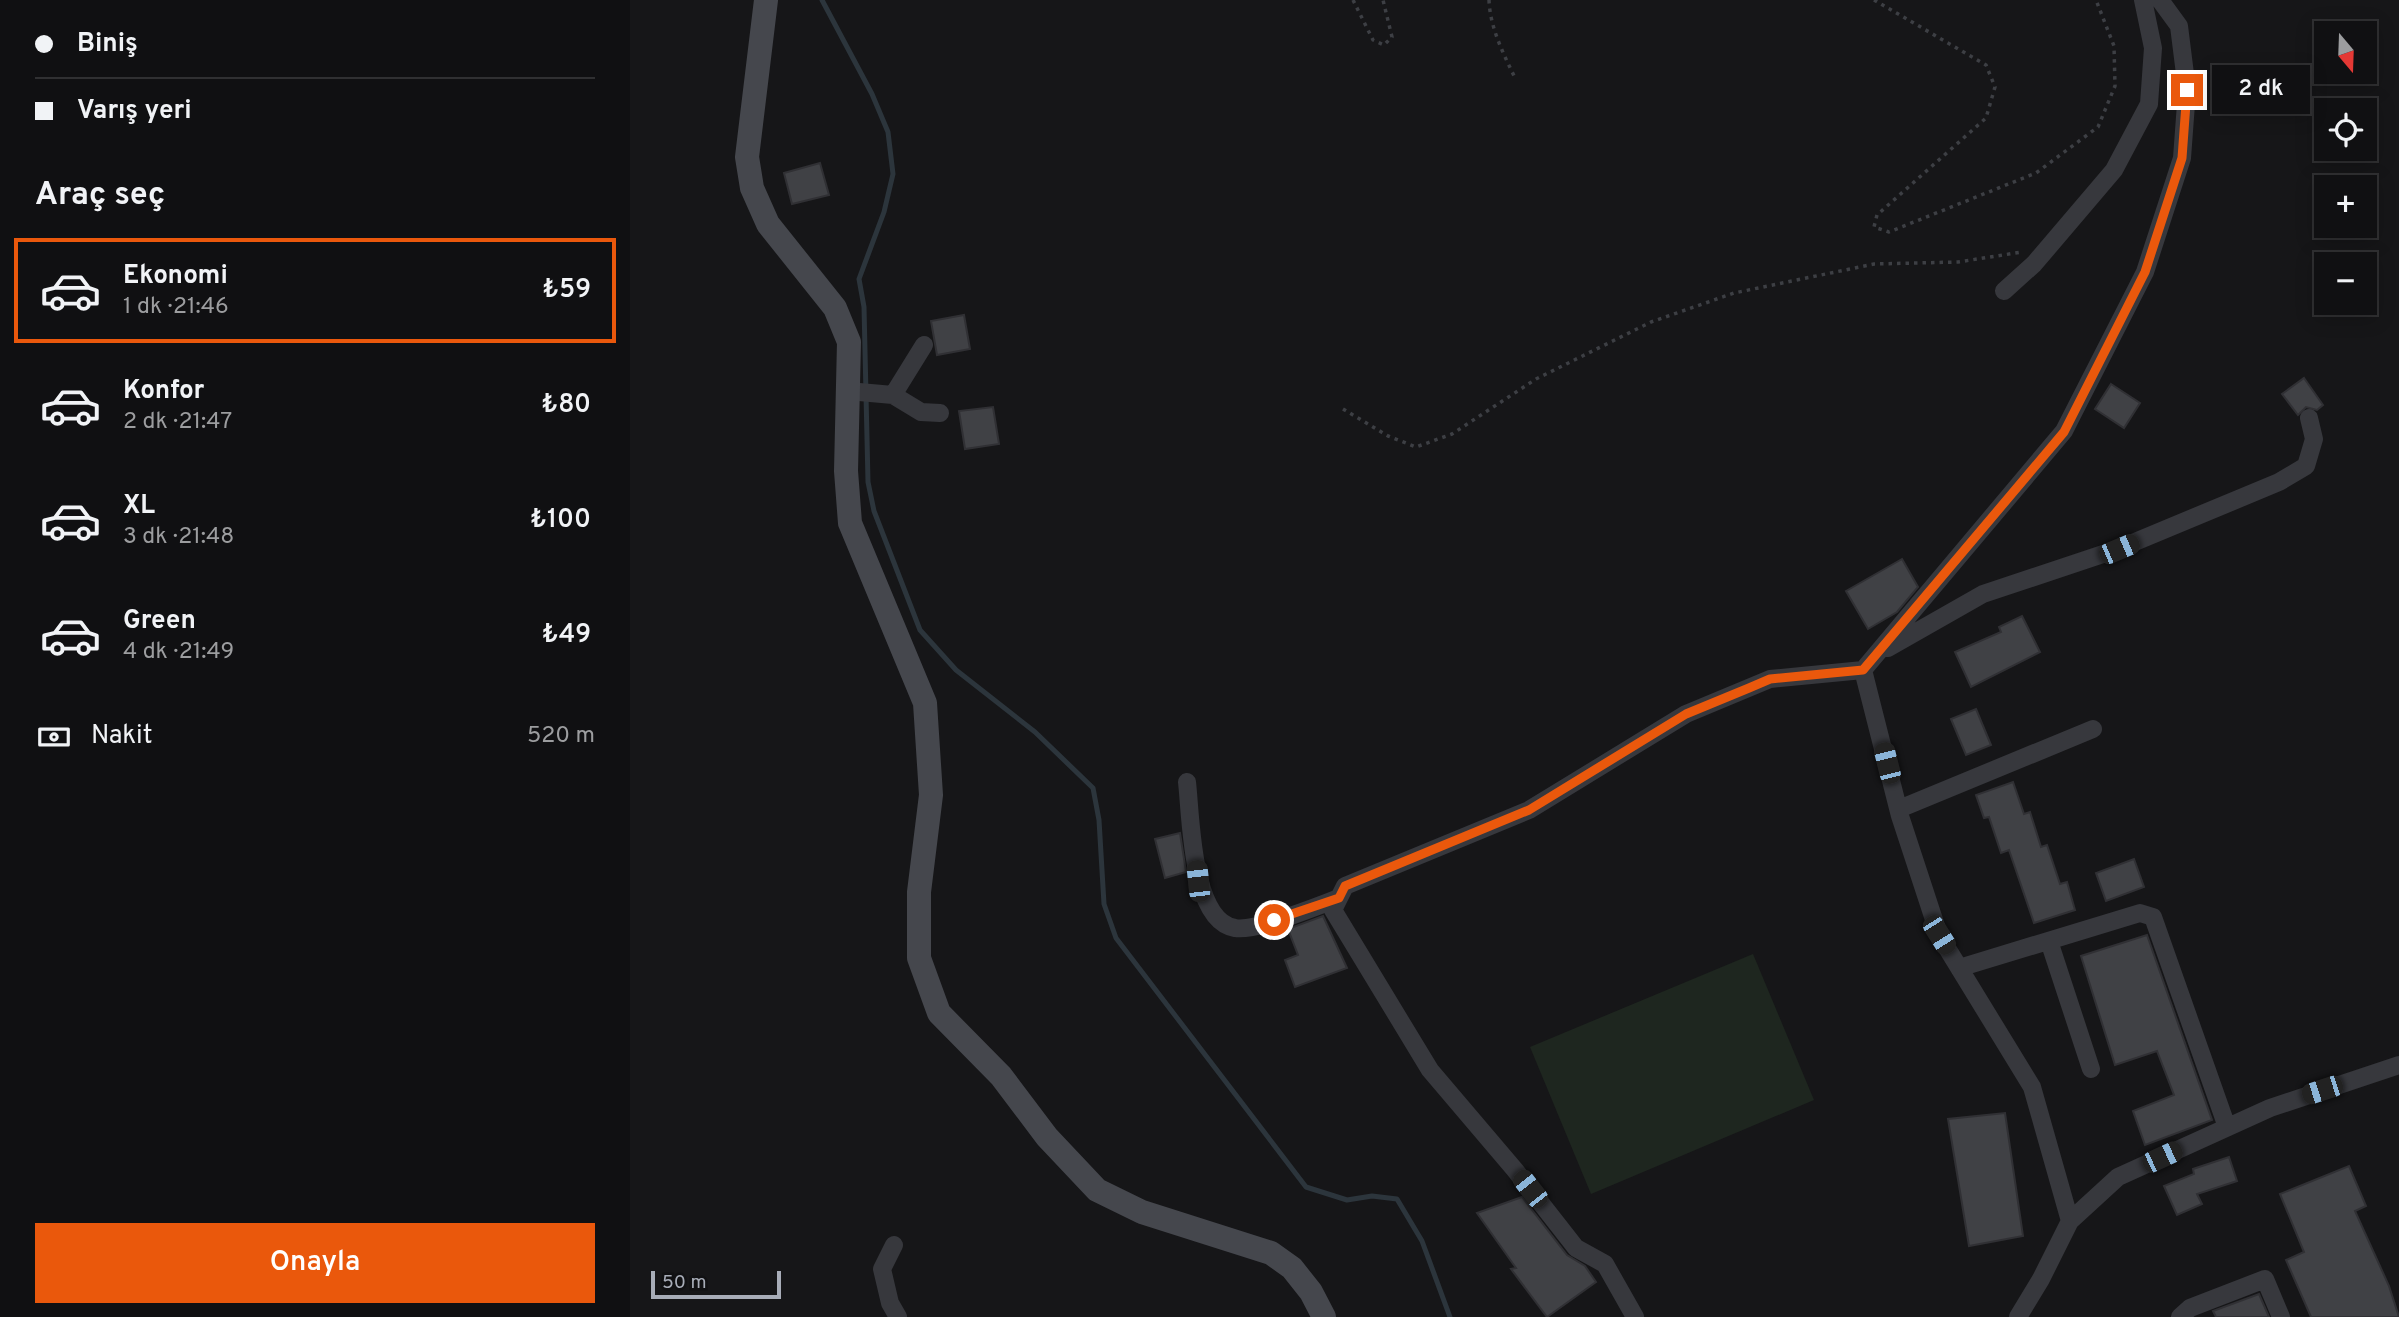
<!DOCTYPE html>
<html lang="tr">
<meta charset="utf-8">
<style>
body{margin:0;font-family:Overpass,sans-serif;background:#1e1e20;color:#f1f3f6;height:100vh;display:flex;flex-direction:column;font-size:26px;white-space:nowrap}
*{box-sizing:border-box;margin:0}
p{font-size:23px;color:#9c9d9f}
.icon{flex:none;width:38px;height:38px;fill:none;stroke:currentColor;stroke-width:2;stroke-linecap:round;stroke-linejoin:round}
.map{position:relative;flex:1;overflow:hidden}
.details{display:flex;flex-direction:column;background:#101012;width:630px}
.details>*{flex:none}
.guide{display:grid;align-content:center;height:154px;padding:0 35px;background:#101012}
.needle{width:46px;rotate:161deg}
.buttons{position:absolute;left:1684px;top:21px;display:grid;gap:14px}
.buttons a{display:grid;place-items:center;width:63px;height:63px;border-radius:0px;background:#101012;box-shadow:0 4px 18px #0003,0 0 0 2px #303032;font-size:35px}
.scale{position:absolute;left:21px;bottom:18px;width:130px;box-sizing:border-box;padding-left:7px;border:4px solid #a8adb8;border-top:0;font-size:19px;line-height:24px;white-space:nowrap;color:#a8adb8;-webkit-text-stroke:5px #111113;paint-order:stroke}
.end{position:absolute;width:32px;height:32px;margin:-16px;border:9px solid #ea580c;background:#fff;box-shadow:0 0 0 4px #fff}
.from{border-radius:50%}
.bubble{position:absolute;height:49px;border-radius:0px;background:#101012;box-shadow:0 4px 18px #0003,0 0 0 2px #303032;font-size:23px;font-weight:600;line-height:49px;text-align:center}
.car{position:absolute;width:21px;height:42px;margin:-21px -10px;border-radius:9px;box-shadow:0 0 5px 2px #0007;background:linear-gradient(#222 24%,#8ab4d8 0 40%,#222 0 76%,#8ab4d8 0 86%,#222 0)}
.guide b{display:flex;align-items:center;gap:24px;height:66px;font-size:26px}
.guide b+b{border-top:2px solid #303032}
.guide i{width:18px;height:18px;background:#f1f3f6}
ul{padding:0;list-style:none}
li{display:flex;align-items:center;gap:21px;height:105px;margin:0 14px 10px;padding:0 21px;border:4px solid transparent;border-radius:0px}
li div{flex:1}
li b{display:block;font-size:26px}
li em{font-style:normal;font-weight:600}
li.current{border-color:#ea580c}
li>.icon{width:63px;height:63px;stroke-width:1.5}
h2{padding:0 35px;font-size:32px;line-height:84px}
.pay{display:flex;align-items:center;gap:18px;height:77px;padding:0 35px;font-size:26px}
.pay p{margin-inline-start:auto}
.cta{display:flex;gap:14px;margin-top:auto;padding:14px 35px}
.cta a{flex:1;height:80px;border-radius:0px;background:#ea580c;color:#fff;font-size:28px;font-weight:600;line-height:80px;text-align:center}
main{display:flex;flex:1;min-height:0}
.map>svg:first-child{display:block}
.green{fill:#1e261f}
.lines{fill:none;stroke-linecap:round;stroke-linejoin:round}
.stream{stroke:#2c353c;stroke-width:5}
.building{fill:#404145;stroke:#303034;stroke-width:2}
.path{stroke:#3d3f44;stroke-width:3.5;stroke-dasharray:3.5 5;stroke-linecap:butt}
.street{stroke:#37383d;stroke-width:18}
.secondary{stroke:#45474d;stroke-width:24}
.route{stroke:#ea580c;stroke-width:9}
</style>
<main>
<section class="details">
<div class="guide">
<b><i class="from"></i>Biniş</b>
<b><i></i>Varış yeri</b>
</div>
<h2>Araç seç</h2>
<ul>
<li class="current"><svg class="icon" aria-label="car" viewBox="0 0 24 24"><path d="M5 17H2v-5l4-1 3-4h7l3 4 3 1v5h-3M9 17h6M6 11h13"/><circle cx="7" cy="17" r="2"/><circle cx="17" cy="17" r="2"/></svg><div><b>Ekonomi</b><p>1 dk · 21:46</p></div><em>₺59</em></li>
<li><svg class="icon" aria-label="car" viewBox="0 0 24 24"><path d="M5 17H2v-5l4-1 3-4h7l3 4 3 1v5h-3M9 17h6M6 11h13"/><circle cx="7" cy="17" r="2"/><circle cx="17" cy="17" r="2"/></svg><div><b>Konfor</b><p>2 dk · 21:47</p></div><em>₺80</em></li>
<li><svg class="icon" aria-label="car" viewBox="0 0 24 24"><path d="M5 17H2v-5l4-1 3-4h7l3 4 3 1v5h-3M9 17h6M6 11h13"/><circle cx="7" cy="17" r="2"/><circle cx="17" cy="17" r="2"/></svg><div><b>XL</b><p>3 dk · 21:48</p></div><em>₺100</em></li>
<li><svg class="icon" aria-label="car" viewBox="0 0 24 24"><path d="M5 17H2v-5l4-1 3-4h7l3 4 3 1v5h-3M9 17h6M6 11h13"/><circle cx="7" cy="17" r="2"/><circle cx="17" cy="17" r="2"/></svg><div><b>Green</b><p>4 dk · 21:49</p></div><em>₺49</em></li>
</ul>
<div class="pay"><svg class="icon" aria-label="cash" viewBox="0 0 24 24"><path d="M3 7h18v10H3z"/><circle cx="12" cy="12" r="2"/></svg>Nakit<p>520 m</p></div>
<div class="cta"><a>Onayla</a></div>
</section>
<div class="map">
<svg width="1769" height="1317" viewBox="0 0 1769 1317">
<rect width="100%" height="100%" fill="#161618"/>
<path class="green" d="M1123 954 1184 1100 961 1194 900 1047Z"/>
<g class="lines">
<path class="stream" d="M192 0 242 94 258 132 263 174 254 212 229 279 234 307 238 482 244 511 290 630 326 670 405 732 463 788 469 820 474 904 486 938 676 1187 717 1200 742 1196 767 1199 792 1241 820 1317"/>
</g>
<path class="building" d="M190 163 199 195 162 204 154 173Z
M334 315 340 349 307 355 301 321Z
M1674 378 1693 405 1687 410 1676 407 1668 415 1652 394Z
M1481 384 1510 403 1494 428 1465 409Z
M363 407 369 444 335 449 329 411Z
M1272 559 1288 587 1267 612 1238 629 1216 591Z
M1392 616 1410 652 1341 687 1325 652 1371 632 1369 627Z
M1346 709 1361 745 1336 755 1321 719Z
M1383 782 1394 814 1400 812 1411 847 1417 845 1430 884 1437 882 1445 910 1404 923 1379 850 1371 853 1359 817 1354 818 1346 795Z
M550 833 556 872 535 878 525 839Z
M1504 859 1514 887 1476 901 1466 873Z
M693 916 717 968 665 987 655 960 668 955 658 929Z
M1517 935 1582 1120 1515 1145 1503 1111 1544 1095 1527 1051 1485 1065 1451 956Z
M1375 1113 1393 1236 1339 1246 1318 1119Z
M1599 1157 1607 1181 1567 1194 1572 1204 1547 1215 1534 1186 1564 1174 1563 1169Z
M1719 1166 1736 1206 1725 1211 1759 1286 1769 1317H1681L1656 1260 1674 1252 1650 1194Z
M892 1197 937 1255 955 1266 966 1282 917 1317 881 1269 886 1268 847 1213Z
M1629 1294 1639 1317H1586L1583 1311Z"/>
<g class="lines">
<path class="path" d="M723 0 743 40 754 45 762 37 753 0
M859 0C860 28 874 55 886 80
M1244 0 1356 65 1365 87 1356 118 1247 215 1244 227 1259 232 1406 173 1468 127 1485 86 1484 46 1466 0
M713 409 758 436 786 447 822 434 906 379 1021 322 1104 293 1244 264 1328 262 1392 252"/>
<path class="street" d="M1374 291 1404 264 1484 170 1519 104 1523 48 1513 0
M218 391 263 395 291 412 310 413
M263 395 294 345
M1258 648 1353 594 1488 549 1649 482 1676 466 1684 439 1679 418
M1233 670 1434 431 1515 272 1552 158 1557 90 1549 26 1530 0
M557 782C561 816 561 921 605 928 625 932 687 906 709 898
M1269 809 1463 729
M1419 941 1461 1069
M1329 968 1510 913 1523 917 1597 1127
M1440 1221 1488 1177 1640 1108 1769 1065
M264 1245 252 1269 260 1303 268 1317
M1005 1317 975 1264 946 1248 885 1170 800 1070 703 910 715 886 899 810 1056 714 1140 679 1233 670 1270 816 1309 935 1402 1087 1440 1221 1411 1279 1388 1317
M1550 1317 1560 1308 1635 1279 1651 1317"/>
<path class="secondary" d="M136 0 117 157 122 188 138 224 205 308 219 342 216 471 220 523 295 703 301 795 289 892V958L309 1013 371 1076 417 1137 467 1190 512 1212 641 1253 662 1268 681 1292 694 1317"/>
</g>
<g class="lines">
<path class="route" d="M644 920 709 898 715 886 899 810 1056 714 1119 688 1140 679 1233 670 1434 432 1515 272 1552 158 1557 90"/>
</g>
</svg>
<div class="buttons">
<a><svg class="needle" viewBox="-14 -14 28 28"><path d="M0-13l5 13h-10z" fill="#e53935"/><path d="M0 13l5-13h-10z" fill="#9c9d9f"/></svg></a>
<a><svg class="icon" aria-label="locate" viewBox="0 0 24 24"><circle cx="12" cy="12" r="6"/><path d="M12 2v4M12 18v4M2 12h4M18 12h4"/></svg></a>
<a>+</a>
<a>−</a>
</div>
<div class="scale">50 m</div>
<i class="end from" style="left:644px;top:920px"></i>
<i class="end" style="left:1557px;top:90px"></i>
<div class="bubble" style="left:1582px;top:65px;width:98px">2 dk</div>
<i class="car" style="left:1489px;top:549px;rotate:67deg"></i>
<i class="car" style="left:1257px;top:763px;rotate:346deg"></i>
<i class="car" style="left:568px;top:881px;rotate:354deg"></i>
<i class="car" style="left:1309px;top:935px;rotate:148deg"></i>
<i class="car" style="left:1692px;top:1090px;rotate:252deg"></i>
<i class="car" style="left:1532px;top:1157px;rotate:65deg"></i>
<i class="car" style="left:900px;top:1189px;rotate:322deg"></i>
</div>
</main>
